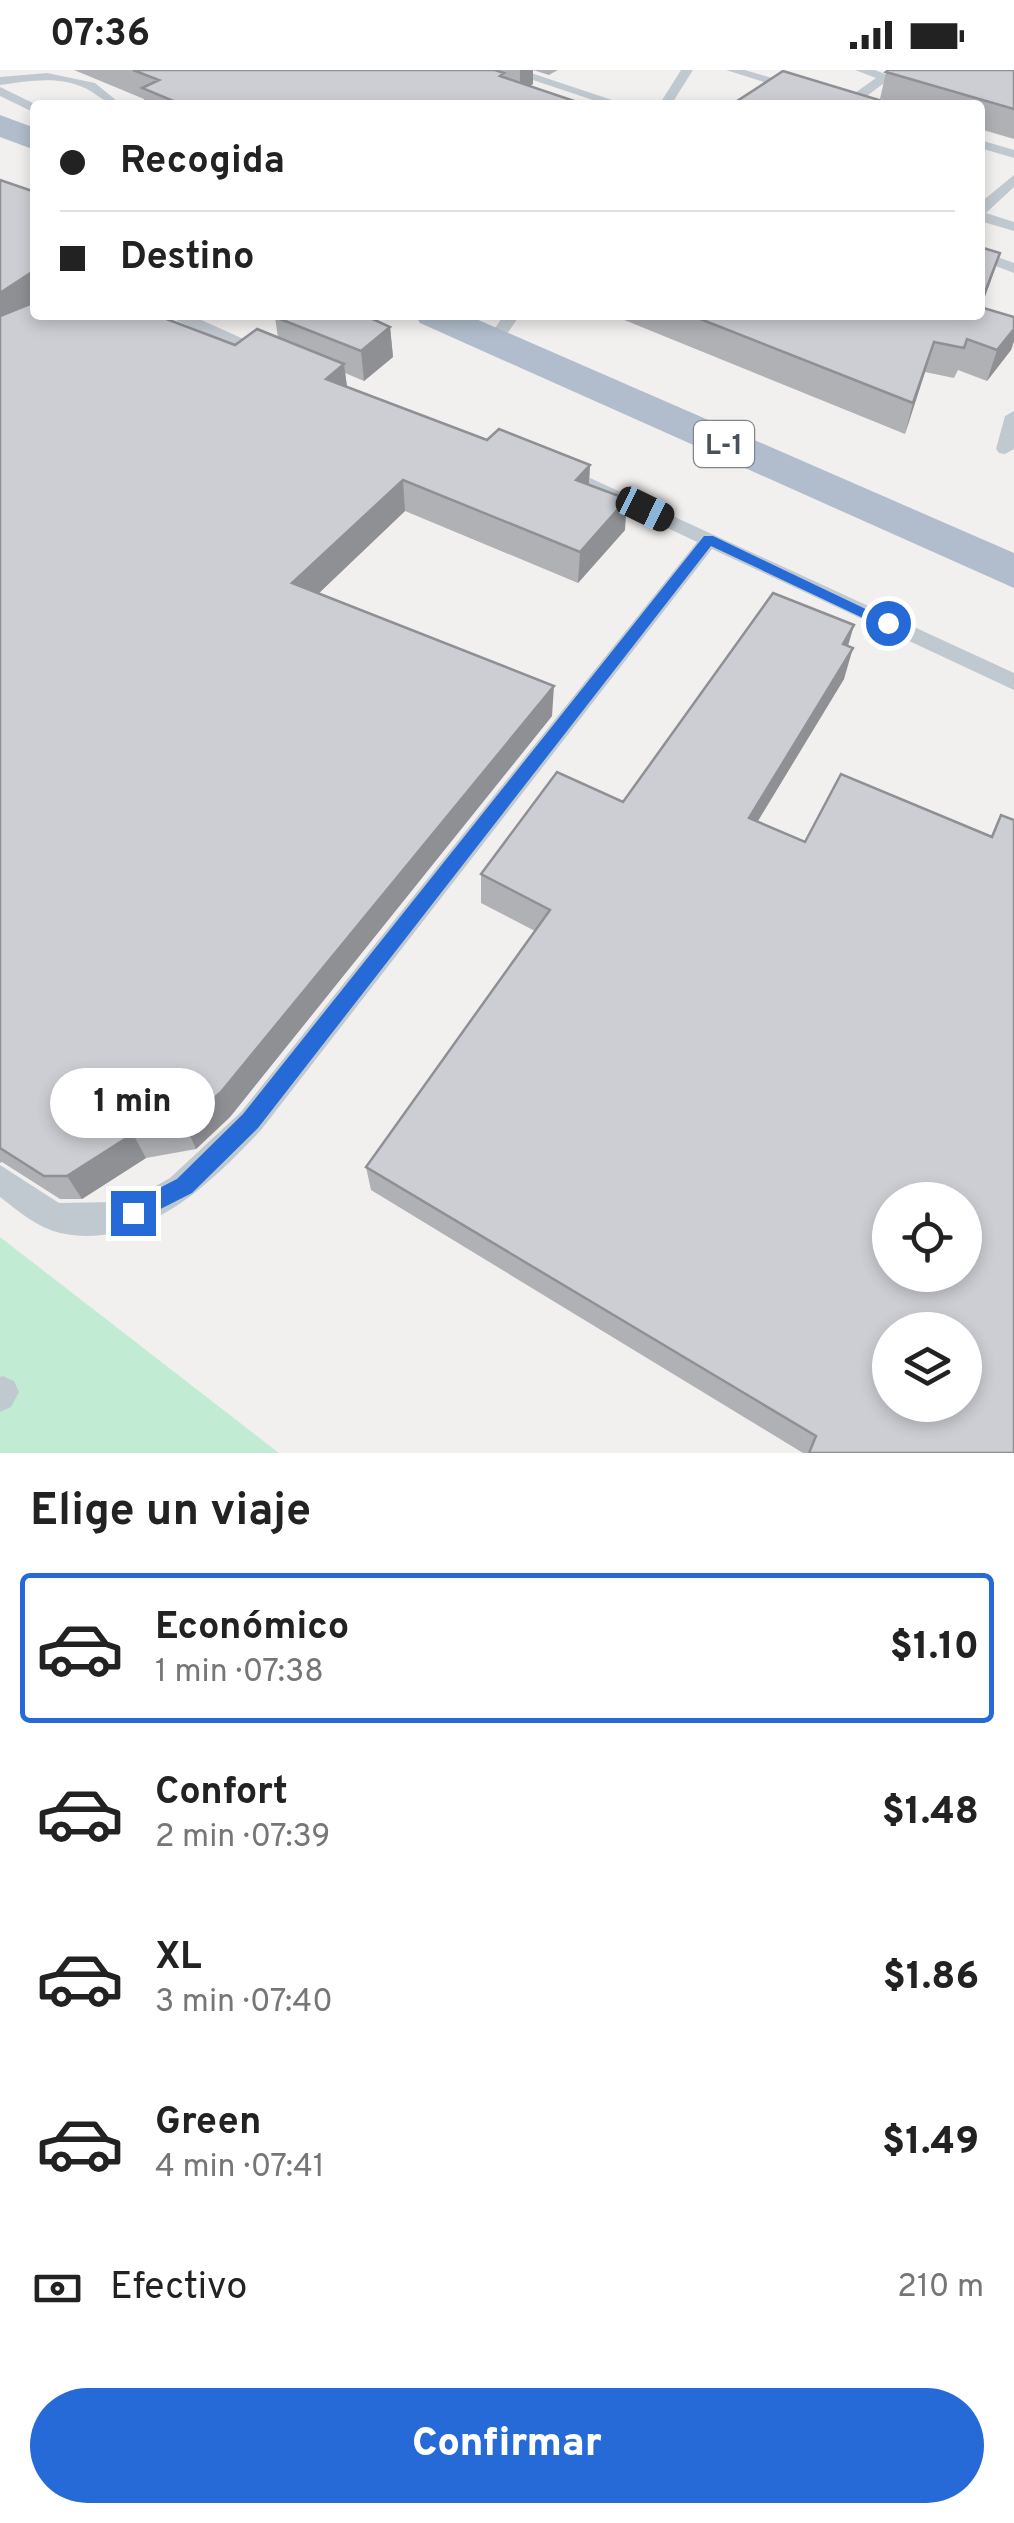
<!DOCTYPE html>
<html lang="es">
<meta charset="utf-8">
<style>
body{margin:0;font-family:Overpass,sans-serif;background:#f6f6f6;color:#222;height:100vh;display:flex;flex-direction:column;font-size:38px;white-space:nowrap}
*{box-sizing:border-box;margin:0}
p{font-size:32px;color:#767676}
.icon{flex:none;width:55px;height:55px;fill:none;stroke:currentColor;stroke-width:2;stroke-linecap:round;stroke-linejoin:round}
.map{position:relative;height:1383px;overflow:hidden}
.sheet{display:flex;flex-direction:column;background:#fff;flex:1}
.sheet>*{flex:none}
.hud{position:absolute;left:30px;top:30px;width:955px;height:220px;border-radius:10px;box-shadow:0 5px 15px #0003;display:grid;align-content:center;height:220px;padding:0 30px;background:#fff}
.controls{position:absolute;left:872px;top:1112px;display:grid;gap:20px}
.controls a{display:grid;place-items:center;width:110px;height:110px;border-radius:50%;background:#fff;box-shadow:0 5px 15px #0003;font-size:50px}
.end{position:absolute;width:45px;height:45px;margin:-22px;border:12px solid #256ad6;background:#fff;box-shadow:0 0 0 5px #fff}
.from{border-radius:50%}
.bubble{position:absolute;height:70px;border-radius:35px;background:#fff;box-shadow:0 5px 15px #0003;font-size:32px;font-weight:800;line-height:70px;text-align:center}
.car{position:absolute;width:30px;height:60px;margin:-30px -15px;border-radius:12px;box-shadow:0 0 8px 2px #0007;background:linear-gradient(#222 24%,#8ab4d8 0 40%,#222 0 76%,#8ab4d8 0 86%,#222 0)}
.hud b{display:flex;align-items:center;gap:35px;height:95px;font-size:38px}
.hud b+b{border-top:2px solid #e0e0e0}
.hud i{width:25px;height:25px;background:#222}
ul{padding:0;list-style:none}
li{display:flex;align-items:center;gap:30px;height:150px;margin:0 20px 15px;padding:0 10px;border:5px solid transparent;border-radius:10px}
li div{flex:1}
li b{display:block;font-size:38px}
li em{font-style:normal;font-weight:800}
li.selected{border-color:#256ad6}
li>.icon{width:90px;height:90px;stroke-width:1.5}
h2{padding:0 30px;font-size:45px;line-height:120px}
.pay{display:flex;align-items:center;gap:25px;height:110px;padding:0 30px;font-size:38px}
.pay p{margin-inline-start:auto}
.primary-button{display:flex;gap:20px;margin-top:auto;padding:20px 30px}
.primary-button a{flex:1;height:115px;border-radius:60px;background:#256ad6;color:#fff;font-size:40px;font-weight:800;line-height:115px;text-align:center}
.status{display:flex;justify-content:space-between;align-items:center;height:70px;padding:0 50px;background:#fff;direction:ltr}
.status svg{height:28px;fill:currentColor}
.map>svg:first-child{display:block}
.green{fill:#c1ecd3}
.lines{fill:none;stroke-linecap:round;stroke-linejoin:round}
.lane{fill:#c1c9d0;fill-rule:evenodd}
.primary{fill:#b1bdcc;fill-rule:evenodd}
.wall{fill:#afb1b5}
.shaded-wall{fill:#8f9094}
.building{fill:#ccced3;stroke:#8f9094;stroke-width:2.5;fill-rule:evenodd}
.route{fill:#256ad6}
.labels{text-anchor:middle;stroke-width:10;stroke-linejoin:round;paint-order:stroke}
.shield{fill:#fff;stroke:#7f868c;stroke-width:2.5}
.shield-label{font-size:28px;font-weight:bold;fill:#48525b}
</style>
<div class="status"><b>07:36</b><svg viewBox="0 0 49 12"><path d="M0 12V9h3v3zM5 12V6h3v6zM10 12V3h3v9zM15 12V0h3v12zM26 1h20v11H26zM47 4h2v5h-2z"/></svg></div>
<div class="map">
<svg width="1014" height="1383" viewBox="0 0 1014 1383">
<rect width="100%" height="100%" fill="#f2efef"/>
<path class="green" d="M0 1167 279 1383H0Z"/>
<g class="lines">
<path class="lane" d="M503 0H522L627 35H608Z
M681 0H693L671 35H659Z
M726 0H745L845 30 876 8 855 0H875L892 7 855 35H836Z
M47 3 95 13 122 35C104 35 97 22 80 16 55 6 26 11 0 15V7Z
M0 17 37 35 35 43 0 26Z
M980 70 1014 80V88L980 78Z
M1014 105V117L986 143 1014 152V161L980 151V133Z
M980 181 1014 193V203L980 190Z
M177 245H190L273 282 259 285 177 251Z
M504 245H520L500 274H488L486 271Z
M1014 341V379L1005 384 999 383 996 379 1005 346Z
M564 396 1014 603V620L712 479 261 1060C210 1114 143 1181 60 1163 38 1158 18 1141 0 1127V1095L59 1133 115 1132 136 1127 170 1108 241 1042 697 472 558 406V398Z
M3 1306 14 1311 19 1322 11 1337 0 1342V1307Z"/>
<path class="primary" d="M0 45 35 58V80L0 67Z
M415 245H467L1014 483V518L420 253Z"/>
</g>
<path class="wall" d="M74 0H533V14L530 16 586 35H145L144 29Z
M533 0H558L549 5Z
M1014 0V69L980 59V35H900L880 29 886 2Z
M0 110 35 245 161 247 235 275 278 268 275 247 390 257 393 287 364 311 345 303 347 317 487 370 590 395 589 415 625 460 578 513 405 441 318 524 552 646 230 1047 196 1079 146 1088 82 1129H60L2 1092 0 1093Z
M980 177 1000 183 981 237 1014 247V271L1011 280 987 311 958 300 954 308 925 302 905 364 612 245H980Z
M854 555 848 576 844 609 758 751 805 772 991 766 1001 745 1014 1383H803L371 1120 366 1097 535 861 481 833V804L623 732Z"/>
<path class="shaded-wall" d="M520 0H533V14L520 21Z
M1000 183 990 213 980 240V235Z
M35 200V235L0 259V223Z
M390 257 393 287 364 311 361 281Z
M1014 259V271L1011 280 987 311 997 280Z
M934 272 925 302 905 364 913 333Z
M344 294 348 324 326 309Z
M590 395 588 426 576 410Z
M403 410 405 441 297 544 292 513Z
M627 429 625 460 578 513 580 482Z
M854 555 845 585 843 574Z
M853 578 844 609 742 777 749 748Z
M554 616 552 646 230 1047 196 1079 185 1054Z
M133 1064 146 1088 82 1129 67 1106Z"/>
<path class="building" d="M133 0H495L504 3 500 6 586 35H183L142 18 159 10Z
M889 0H1014V39L886 2Z
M783 1 879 30 873 35H731Z
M0 110 35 122V200L0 223Z
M980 177 1000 183 980 235Z
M35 232V245H156L235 275 257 259 344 294 326 309 487 370 499 359 590 395 576 410 627 429 580 482 403 410 292 513 554 616 221 1022 185 1054 133 1064 67 1106H44L0 1078V246Z
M980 237 1014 247V259L997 280 967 269 964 278 934 272 913 333 690 245H980Z
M277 245H364L390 257 361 281 275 247Z
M773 523 854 555 843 574 853 578 749 748 805 772 841 704 992 767 1001 745 1014 750V1383H809L816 1366 366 1097 550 840 481 804 557 702 623 732ZM890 1130H965V1205H890ZM890 1260H965V1335H890Z"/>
<path class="route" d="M704 466H713L895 553 882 557 711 476 258 1058 192 1123 133 1153 126 1150 122 1143 126 1135 177 1109 243 1044Z"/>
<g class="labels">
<rect class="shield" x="694" y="351" width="60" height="46" rx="8"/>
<g class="shield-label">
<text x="724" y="384">L-1</text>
</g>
</g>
</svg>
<div class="controls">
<a><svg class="icon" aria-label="locate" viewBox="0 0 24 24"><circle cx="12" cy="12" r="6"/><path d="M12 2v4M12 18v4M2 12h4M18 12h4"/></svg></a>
<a><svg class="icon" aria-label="layers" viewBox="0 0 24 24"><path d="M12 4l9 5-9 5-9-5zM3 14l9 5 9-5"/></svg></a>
</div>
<i class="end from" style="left:888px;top:553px"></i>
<i class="end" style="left:133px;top:1143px"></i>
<div class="bubble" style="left:50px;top:998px;width:165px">1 min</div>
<i class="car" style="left:645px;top:439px;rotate:116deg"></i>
<div class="hud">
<b><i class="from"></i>Recogida</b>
<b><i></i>Destino</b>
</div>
</div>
<section class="sheet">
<h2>Elige un viaje</h2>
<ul>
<li class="selected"><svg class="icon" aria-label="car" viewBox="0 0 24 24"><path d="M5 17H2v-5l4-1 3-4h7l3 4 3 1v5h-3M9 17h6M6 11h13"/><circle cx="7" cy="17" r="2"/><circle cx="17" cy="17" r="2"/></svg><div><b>Económico</b><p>1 min · 07:38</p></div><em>$1.10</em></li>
<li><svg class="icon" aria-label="car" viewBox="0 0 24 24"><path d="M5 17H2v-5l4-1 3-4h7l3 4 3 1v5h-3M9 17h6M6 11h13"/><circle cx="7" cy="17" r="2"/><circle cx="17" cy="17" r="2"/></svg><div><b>Confort</b><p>2 min · 07:39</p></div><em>$1.48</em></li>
<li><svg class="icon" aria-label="car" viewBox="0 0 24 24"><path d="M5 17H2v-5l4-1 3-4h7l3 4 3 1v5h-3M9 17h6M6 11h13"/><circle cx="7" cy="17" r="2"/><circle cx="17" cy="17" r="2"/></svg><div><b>XL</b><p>3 min · 07:40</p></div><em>$1.86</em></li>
<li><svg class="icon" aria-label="car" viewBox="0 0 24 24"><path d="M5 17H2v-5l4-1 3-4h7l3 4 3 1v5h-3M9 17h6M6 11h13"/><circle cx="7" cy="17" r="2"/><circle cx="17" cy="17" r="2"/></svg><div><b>Green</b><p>4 min · 07:41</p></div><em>$1.49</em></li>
</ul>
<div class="pay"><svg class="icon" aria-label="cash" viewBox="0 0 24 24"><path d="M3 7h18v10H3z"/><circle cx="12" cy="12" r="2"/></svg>Efectivo<p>210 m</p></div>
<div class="primary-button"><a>Confirmar</a></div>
</section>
